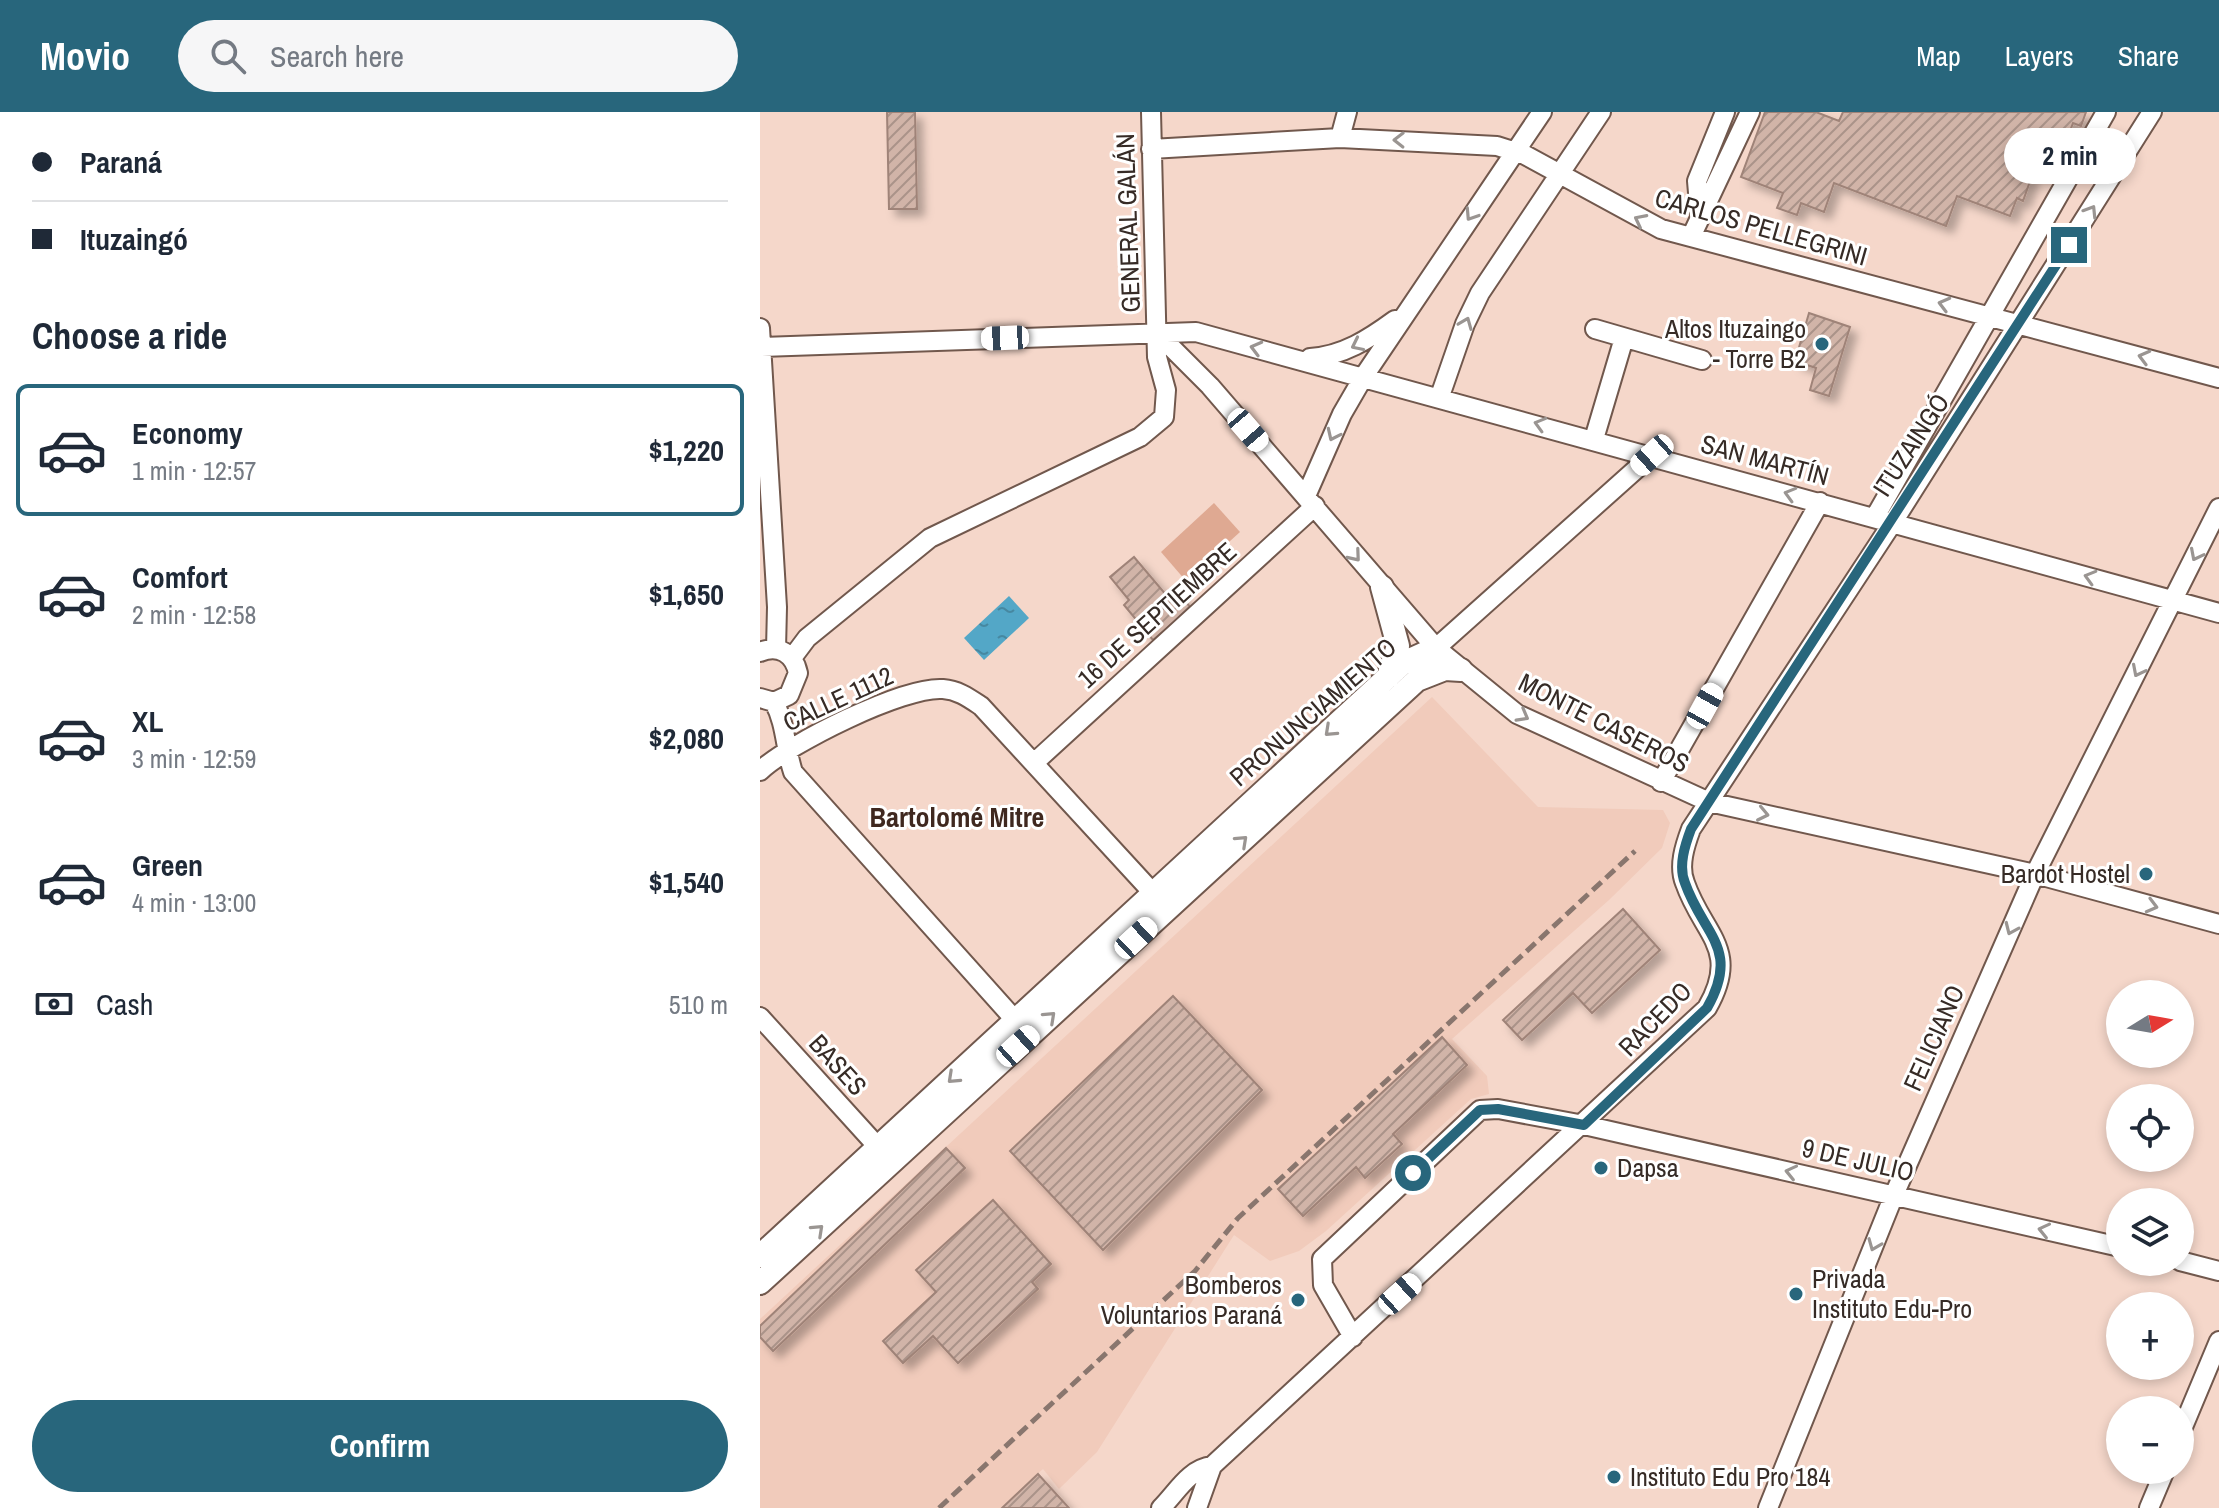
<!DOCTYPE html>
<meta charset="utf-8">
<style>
body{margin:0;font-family:"Archivo Narrow",sans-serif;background:#f6f6f7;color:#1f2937;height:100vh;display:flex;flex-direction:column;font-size:30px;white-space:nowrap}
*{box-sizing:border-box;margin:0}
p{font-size:26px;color:#747a83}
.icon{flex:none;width:44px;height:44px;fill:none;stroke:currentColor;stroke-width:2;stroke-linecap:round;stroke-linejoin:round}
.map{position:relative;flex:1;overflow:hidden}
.sheet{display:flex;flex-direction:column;background:#fff;width:760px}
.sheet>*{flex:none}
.hud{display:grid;align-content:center;height:176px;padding:0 32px;background:#fff}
.needle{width:52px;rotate:79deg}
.buttons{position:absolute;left:1346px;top:868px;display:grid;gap:16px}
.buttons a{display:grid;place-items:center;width:88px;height:88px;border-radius:50%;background:#fff;box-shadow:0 4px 12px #0003;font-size:40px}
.end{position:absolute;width:36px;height:36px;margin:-18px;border:10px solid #28667c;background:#fff;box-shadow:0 0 0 4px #fff}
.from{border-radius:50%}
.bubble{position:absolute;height:56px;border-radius:28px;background:#fff;box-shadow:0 4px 12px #0003;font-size:26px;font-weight:700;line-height:56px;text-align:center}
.car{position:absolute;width:24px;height:48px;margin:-24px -12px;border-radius:10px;box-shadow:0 0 6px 2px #0007;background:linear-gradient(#fff 24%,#345 0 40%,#fff 0 76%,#345 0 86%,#fff 0)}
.hud b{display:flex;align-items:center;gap:28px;height:76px;font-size:30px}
.hud b+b{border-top:2px solid #e0e1e3}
.hud i{width:20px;height:20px;background:#1f2937}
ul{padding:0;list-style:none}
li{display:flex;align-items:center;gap:24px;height:132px;margin:0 16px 12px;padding:0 16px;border:4px solid transparent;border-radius:12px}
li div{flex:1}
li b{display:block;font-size:30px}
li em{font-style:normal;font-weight:700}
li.active{border-color:#28667c}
li>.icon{width:72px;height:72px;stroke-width:1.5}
h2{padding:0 32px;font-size:36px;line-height:96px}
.pay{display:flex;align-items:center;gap:20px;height:88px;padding:0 32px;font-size:30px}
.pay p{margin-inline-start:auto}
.button{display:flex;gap:16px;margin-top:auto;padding:16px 32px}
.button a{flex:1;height:92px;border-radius:48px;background:#28667c;color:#fff;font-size:32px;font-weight:700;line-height:92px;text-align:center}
header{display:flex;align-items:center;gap:48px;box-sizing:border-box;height:112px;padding:0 40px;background:#28667c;color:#fff}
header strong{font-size:38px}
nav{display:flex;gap:44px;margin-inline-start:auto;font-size:28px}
.search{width:560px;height:72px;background:#f6f6f7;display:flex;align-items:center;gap:20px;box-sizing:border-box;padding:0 28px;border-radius:44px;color:#747a83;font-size:30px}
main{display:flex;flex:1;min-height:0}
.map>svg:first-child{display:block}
.built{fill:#f1cbbb}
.grass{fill:#dfa992}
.water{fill:url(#water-ripples)}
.building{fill:url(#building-hatch);stroke:#9f8378;stroke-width:2;filter:url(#shadow)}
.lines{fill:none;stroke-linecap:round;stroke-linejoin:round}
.minor-casing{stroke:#71584d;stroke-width:22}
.major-casing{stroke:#71584d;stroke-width:26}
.minor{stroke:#fff;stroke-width:18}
.major{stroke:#fff;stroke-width:22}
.rail{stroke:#89766e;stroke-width:5;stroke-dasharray:12 6;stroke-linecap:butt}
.oneway{stroke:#9a9592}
.route{stroke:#28667c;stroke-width:10}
.poi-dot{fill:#28667c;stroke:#fff;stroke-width:3}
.labels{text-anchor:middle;stroke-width:6;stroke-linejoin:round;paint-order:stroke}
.street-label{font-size:26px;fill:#362b26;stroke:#fff}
.poi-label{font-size:26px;fill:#362b26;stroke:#fff;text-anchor:end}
.neighbourhood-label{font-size:28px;font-weight:bold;fill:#3f281f;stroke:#fff}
</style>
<header>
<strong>Movio</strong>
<div class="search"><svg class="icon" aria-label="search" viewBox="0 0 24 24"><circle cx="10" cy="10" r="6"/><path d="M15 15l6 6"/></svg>Search here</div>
<nav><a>Map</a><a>Layers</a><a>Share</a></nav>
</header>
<main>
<section class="sheet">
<div class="hud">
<b><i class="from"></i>Paraná</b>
<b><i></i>Ituzaingó</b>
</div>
<h2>Choose a ride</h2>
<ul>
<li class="active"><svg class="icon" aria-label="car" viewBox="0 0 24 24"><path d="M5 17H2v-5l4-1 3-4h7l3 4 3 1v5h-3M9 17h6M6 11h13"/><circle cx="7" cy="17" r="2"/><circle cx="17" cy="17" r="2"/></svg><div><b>Economy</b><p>1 min · 12:57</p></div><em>$1,220</em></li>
<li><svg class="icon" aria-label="car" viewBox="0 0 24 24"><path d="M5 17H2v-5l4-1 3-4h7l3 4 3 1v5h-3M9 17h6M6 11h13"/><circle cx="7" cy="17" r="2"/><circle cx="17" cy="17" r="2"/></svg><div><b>Comfort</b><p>2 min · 12:58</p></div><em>$1,650</em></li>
<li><svg class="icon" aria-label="car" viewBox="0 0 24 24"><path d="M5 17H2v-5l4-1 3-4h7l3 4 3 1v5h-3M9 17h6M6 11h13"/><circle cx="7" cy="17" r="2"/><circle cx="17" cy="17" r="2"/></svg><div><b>XL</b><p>3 min · 12:59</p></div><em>$2,080</em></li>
<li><svg class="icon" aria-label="car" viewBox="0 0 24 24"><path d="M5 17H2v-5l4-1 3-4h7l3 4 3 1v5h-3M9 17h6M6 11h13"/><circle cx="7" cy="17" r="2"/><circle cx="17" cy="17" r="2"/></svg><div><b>Green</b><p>4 min · 13:00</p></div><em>$1,540</em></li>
</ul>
<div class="pay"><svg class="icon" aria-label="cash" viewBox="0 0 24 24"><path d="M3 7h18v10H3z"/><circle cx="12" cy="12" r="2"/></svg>Cash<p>510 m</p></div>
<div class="button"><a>Confirm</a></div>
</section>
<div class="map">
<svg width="1459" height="1396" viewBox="0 0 1459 1396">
<defs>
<pattern id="water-ripples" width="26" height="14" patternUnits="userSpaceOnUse" patternTransform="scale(2)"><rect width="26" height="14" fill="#53a7c7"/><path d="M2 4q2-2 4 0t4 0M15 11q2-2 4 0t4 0" fill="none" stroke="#4688a1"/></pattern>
<pattern id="building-hatch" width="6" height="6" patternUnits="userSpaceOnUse" patternTransform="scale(2)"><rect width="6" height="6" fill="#d1b4a8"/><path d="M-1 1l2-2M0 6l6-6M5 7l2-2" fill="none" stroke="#aa9389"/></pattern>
<filter id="shadow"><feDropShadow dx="7" dy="7" stdDeviation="4" flood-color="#0004"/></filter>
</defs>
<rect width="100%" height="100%" fill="#f5d7ca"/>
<path class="built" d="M672 585 778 695 903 698 910 711 902 736 849 788 692 927 727 964 729 982 711 987 566 1119 539 1139 510 1149 474 1123 337 1340 299 1377 283 1357 241 1396H0V1207Z"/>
<path class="grass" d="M454 391 480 420 426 469 401 440Z"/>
<path class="water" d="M249 484 269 506 224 548 204 526Z"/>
<path class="building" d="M127 0H155L157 97H129Z
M1005 0H1056L1079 9 1083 0H1326L1321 14 1313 11 1304 35 1297 32 1285 63 1274 58 1263 89 1257 86 1250 104 1197 84 1186 114 1074 71 1064 100 1041 91 1037 103 1017 96 1023 81 981 65Z
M1049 201 1090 215 1069 284 1050 278 1056 256 1035 249Z
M374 445 407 484 415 477 431 496 393 528 364 493 369 488 350 465Z
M863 797 900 838 832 901 813 881 762 928 743 908Z
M413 884 502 978 343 1138 250 1039Z
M682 925 707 953 633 1022 642 1032 605 1066 596 1055 543 1104 518 1077Z
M186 1036 205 1056 13 1239 0 1225V1214Z
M233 1088 291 1152 272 1170 278 1177 198 1251 173 1224 143 1251 123 1229 176 1180 156 1158Z
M278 1362 309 1396H242Z"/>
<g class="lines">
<defs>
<path id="minor" d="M580 26 587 0
M391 37 580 26 737 34 765 43 901 117 1459 266
M940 104 937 69 965 0
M931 125 990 0
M0 216 17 495 16 537
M835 217 942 248
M397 221 450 274 676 536 757 602 949 690 1275 762 1459 812
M0 235 436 220 1459 501
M550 246C583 244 609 227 635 208
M680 284 705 212 720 181 841 0
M834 327 864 226
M546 384 582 302 604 264 782 0
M1115 405 1346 0
M676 536 892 343
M0 540C19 532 34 542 38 561L29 583 14 590 0 586
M32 546 47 526 170 426 380 325 404 305 406 278 397 245 391 0
M14 590C26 612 25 636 33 660L256 909
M275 650 555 394
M0 659C28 632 144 574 183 577 198 578 209 586 221 594L393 781
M901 670 1060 390
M0 905 118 1035
M1420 1149 1459 1159
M593 1225 563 1173 562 1147 720 998 738 997 824 1013 1360 1135
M1420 1322 1459 1229
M401 1396C417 1380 429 1357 452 1354
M437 1396 452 1354 947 896C981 837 943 823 925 771 918 754 925 733 931 717L1133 410 1392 0
M1008 1396 1134 1083 1275 762 1459 396
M1389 1396 1405 1358"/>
<path id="major" d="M622 475 638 534 628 565
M657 568 685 557 701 558
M0 1144 643 551 676 536
M0 1171 657 568 676 536"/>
</defs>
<use href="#minor" class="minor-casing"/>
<use href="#major" class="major-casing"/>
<use href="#minor" class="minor"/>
<use href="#major" class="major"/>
<path class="rail" d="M179 1396 435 1159 478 1106 875 739"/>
</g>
<defs><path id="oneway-chevron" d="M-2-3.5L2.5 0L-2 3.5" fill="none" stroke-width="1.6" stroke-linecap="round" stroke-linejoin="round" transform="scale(2)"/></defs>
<g class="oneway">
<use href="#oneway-chevron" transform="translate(639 28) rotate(-179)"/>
<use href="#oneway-chevron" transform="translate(1331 99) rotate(-58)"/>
<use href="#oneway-chevron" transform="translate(711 103) rotate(123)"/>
<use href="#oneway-chevron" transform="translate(880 108) rotate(-153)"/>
<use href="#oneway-chevron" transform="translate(1184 192) rotate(-165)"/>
<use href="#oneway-chevron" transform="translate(706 211) rotate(-68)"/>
<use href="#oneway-chevron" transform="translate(597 233) rotate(154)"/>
<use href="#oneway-chevron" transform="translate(496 236) rotate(-165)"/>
<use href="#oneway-chevron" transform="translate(1384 245) rotate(-165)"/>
<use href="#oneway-chevron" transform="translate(780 312) rotate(-164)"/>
<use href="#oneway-chevron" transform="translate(573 323) rotate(115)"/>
<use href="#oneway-chevron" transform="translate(1030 382) rotate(-164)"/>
<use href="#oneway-chevron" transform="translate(1436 443) rotate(117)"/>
<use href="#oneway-chevron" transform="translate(595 444) rotate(50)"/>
<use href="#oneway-chevron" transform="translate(1330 465) rotate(-164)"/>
<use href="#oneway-chevron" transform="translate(1378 559) rotate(117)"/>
<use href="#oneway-chevron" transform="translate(763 604) rotate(29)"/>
<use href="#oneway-chevron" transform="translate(570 619) rotate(137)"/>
<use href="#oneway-chevron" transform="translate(1003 702) rotate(12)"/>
<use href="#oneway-chevron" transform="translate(482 729) rotate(-43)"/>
<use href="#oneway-chevron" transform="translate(1392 794) rotate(15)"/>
<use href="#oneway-chevron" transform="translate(1251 817) rotate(114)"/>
<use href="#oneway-chevron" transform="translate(290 905) rotate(-43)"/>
<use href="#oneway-chevron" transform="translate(193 966) rotate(137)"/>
<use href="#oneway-chevron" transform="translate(1031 1060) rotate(-167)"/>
<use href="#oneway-chevron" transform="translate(58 1118) rotate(-43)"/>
<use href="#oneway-chevron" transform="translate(1284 1118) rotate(-167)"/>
<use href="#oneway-chevron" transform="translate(1114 1133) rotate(112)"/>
</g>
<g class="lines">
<path class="route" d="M653 1061 720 998 738 997 824 1013 947 896C981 836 943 823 925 771 918 754 925 733 931 717L1309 133"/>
</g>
<g class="poi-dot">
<circle cx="1062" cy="232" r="8"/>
<circle cx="1386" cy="762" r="8"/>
<circle cx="841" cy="1056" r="8"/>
<circle cx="1036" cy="1182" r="8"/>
<circle cx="538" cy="1188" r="8"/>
<circle cx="854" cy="1365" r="8"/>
</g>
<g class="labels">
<g class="street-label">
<text transform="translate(368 111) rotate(-92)" y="9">GENERAL GALÁN</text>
<text transform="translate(1001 115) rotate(16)" y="9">CARLOS PELLEGRINI</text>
<text transform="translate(1151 333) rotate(-57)" y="9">ITUZAINGÓ</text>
<text transform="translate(1005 348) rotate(15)" y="9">SAN MARTÍN</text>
<text transform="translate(397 503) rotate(-42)" y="9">16 DE SEPTIEMBRE</text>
<text transform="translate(78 587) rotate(-25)" y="9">CALLE 1112</text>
<text transform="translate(553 600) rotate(-41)" y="9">PRONUNCIAMIENTO</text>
<text transform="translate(844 611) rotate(27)" y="9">MONTE CASEROS</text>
<text transform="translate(895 907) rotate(-46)" y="9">RACEDO</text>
<text transform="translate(1174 926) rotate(-66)" y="9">FELICIANO</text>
<text transform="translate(78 953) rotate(48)" y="9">BASES</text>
<text transform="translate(1098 1048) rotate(13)" y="9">9 DE JULIO</text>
</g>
<g class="poi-label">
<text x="1046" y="226">Altos Ituzaingo<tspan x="1046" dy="30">- Torre B2</tspan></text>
<text x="1370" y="771">Bardot Hostel</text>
<text x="857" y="1065" text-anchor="start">Dapsa</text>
<text x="1052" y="1176" text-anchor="start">Privada<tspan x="1052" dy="30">Instituto Edu-Pro</tspan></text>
<text x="522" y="1182">Bomberos<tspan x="522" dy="30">Voluntarios Paraná</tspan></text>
<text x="870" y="1374" text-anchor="start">Instituto Edu Pro 184</text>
</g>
<g class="neighbourhood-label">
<text x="197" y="715">Bartolomé Mitre</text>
</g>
</g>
</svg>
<div class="buttons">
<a><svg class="needle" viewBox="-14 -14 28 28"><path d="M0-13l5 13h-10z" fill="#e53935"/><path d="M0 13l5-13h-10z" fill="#747a83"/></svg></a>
<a><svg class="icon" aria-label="locate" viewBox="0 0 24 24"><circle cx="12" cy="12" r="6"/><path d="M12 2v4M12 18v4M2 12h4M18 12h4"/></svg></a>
<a><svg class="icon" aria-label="layers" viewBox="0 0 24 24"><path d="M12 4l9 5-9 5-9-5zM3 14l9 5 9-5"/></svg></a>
<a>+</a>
<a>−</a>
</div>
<i class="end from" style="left:653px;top:1061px"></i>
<i class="end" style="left:1309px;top:133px"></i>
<div class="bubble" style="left:1244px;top:16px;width:132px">2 min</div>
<i class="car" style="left:245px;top:226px;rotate:268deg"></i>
<i class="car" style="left:488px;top:318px;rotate:139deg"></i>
<i class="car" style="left:892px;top:343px;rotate:228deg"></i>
<i class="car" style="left:945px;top:594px;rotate:29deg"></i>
<i class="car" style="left:376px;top:826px;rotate:47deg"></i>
<i class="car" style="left:258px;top:934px;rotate:48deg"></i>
<i class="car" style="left:640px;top:1182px;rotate:48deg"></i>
</div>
</main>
